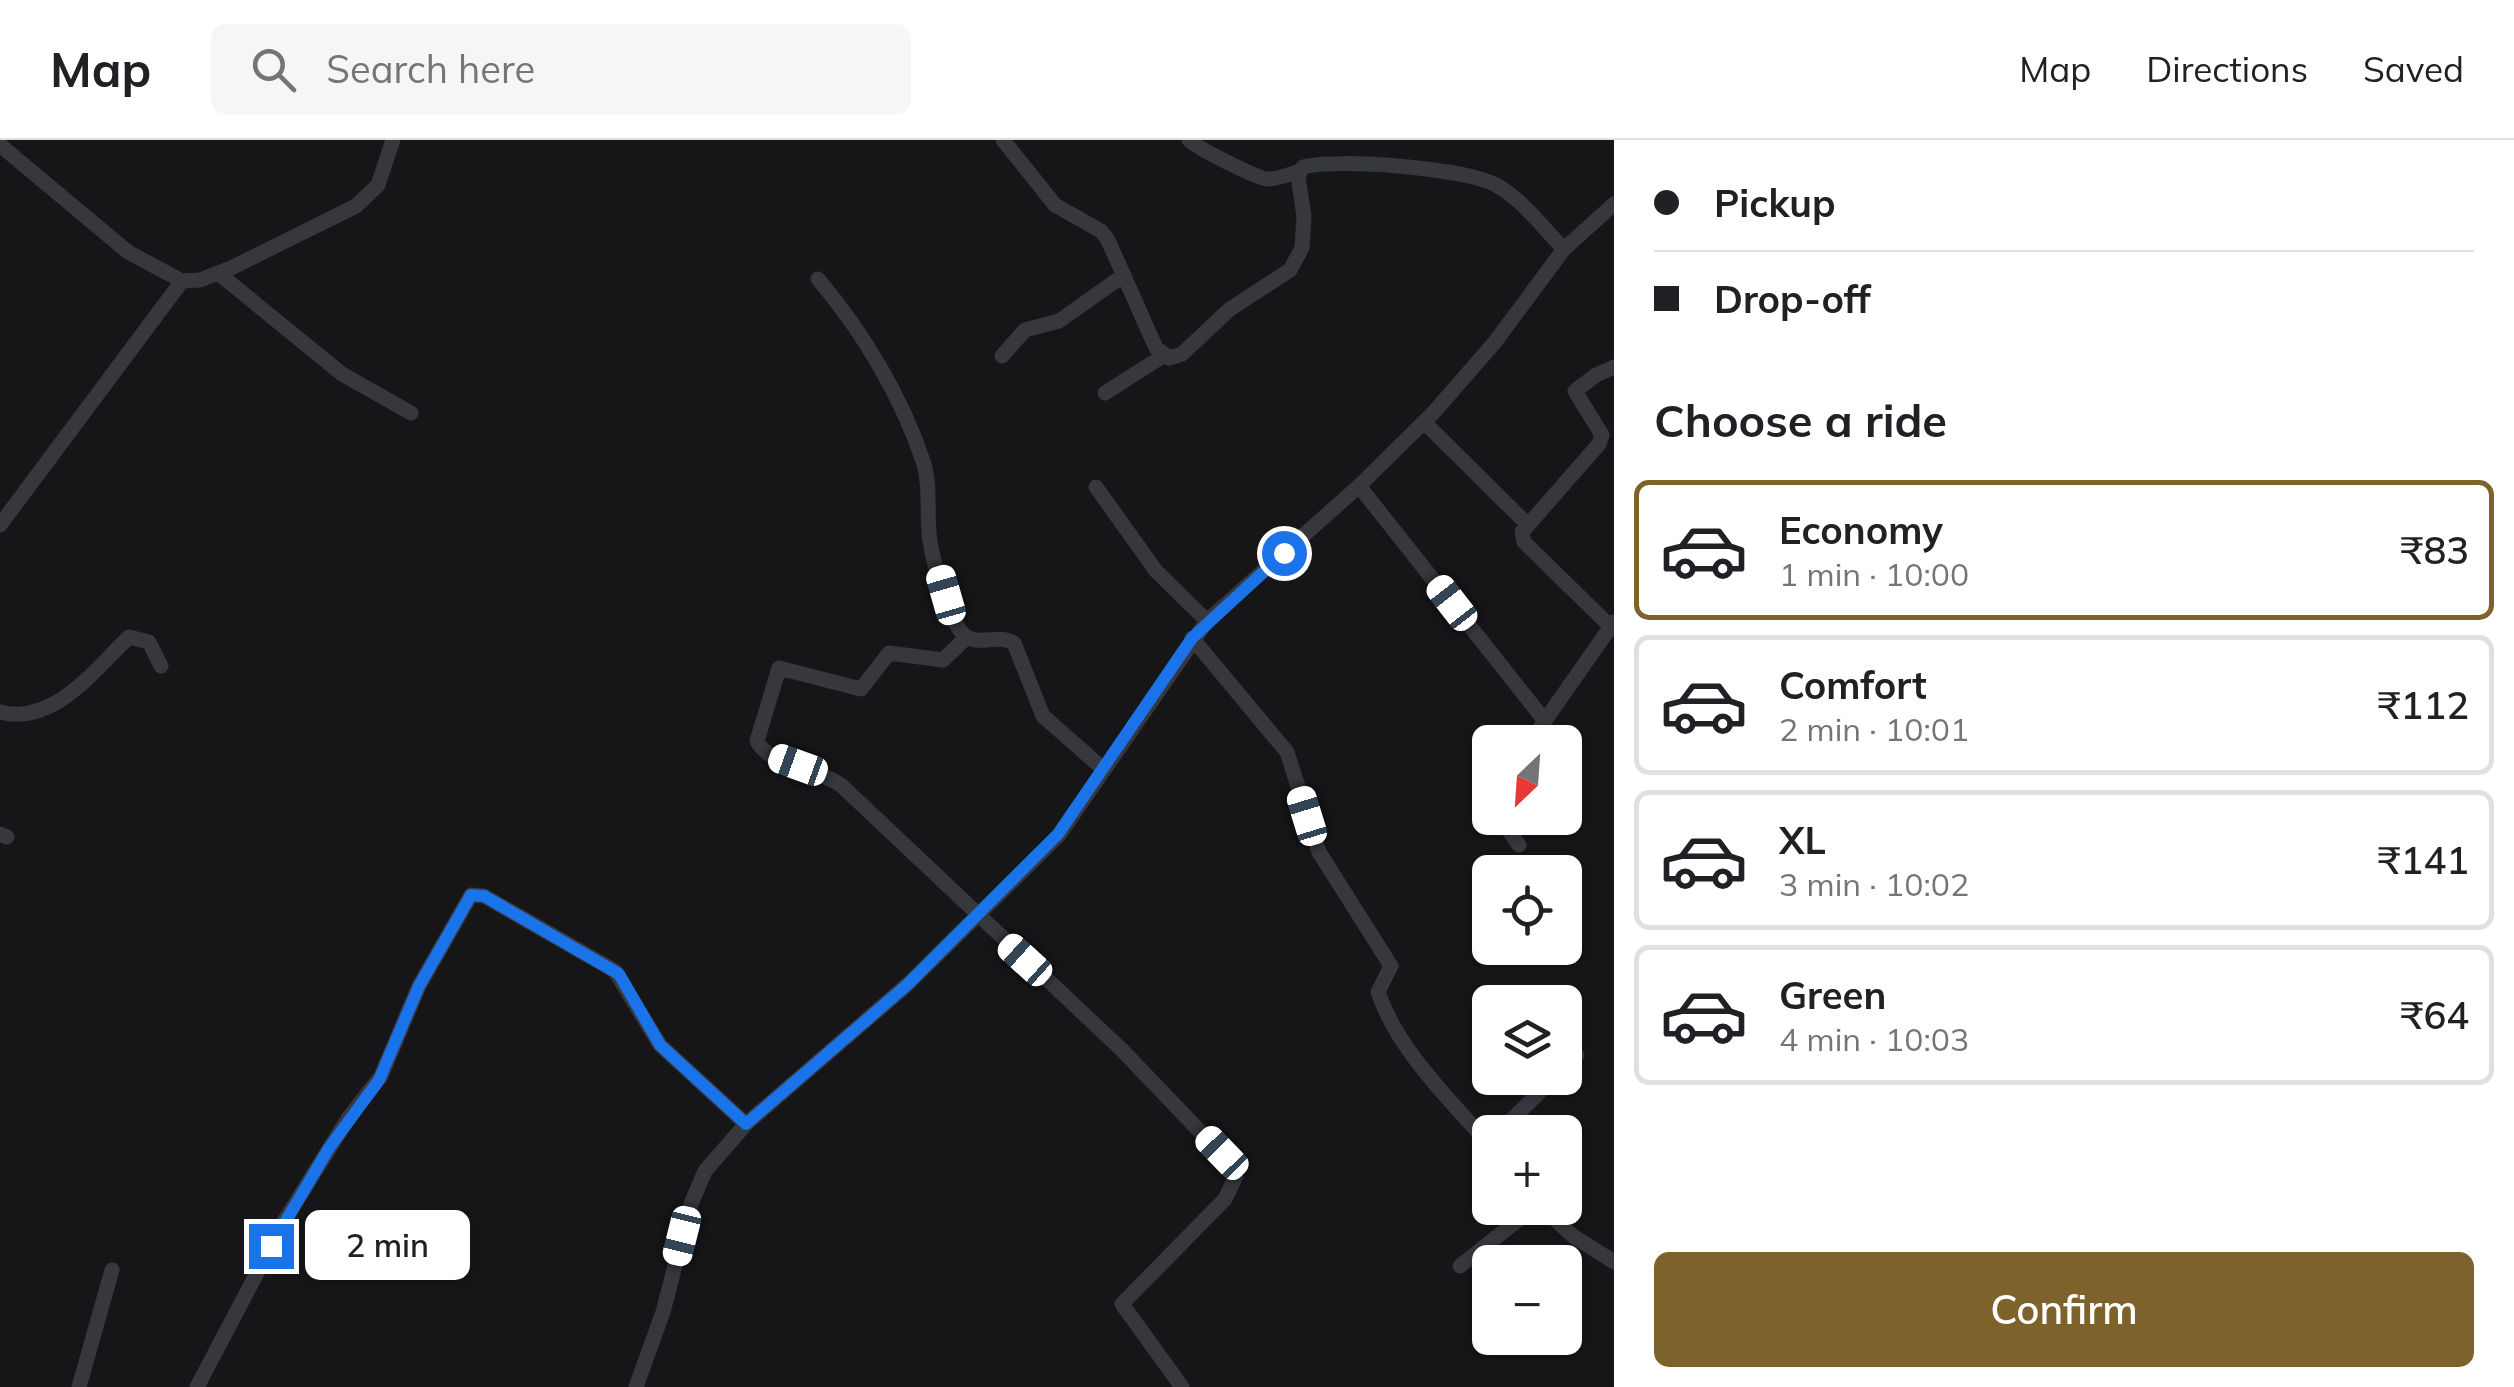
<!DOCTYPE html>
<meta charset="utf-8">
<style>
body{margin:0;font-family:Mulish,sans-serif;background:#f6f6f6;color:#202124;height:100vh;display:flex;flex-direction:column;font-size:38px;white-space:nowrap}
*{box-sizing:border-box;margin:0}
p{font-size:32px;color:#757577}
.icon{flex:none;width:55px;height:55px;fill:none;stroke:currentColor;stroke-width:2;stroke-linecap:round;stroke-linejoin:round}
.map{position:relative;flex:1;overflow:hidden}
.side{display:flex;flex-direction:column;background:#fff;width:900px}
.side>*{flex:none}
.banner{display:grid;align-content:center;height:220px;padding:0 40px;background:#fff}
.needle{width:65px;rotate:205deg}
.buttons{position:absolute;left:1472px;top:585px;display:grid;gap:20px}
.buttons a{display:grid;place-items:center;width:110px;height:110px;border-radius:15px;background:#fff;box-shadow:0 2px 8px #0004;font-size:50px}
.end{position:absolute;width:45px;height:45px;margin:-22px;border:12px solid #1a73e8;background:#fff;box-shadow:0 0 0 5px #fff}
.from{border-radius:50%}
.bubble{position:absolute;height:70px;border-radius:15px;background:#fff;box-shadow:0 2px 8px #0004;font-size:32px;font-weight:600;line-height:70px;text-align:center}
.car{position:absolute;width:30px;height:60px;margin:-30px -15px;border-radius:12px;box-shadow:0 0 8px 2px #0007;background:linear-gradient(#fff 24%,#345 0 40%,#fff 0 76%,#345 0 86%,#fff 0)}
.banner b{display:flex;align-items:center;gap:35px;height:95px;font-size:38px}
.banner b+b{border-top:2px solid #e0e0e0}
.banner i{width:25px;height:25px;background:#202124}
ul{padding:0;list-style:none}
li{display:flex;align-items:center;gap:30px;height:140px;margin:0 20px 15px;padding:0 20px;border:5px solid #e0e0e0;border-radius:15px}
li div{flex:1}
li b{display:block;font-size:38px}
li em{font-style:normal;font-weight:600}
li.selected{border-color:#7e622b}
li>.icon{width:90px;height:90px;stroke-width:1.5}
h2{padding:0 40px;font-size:45px;line-height:120px}
.button{display:flex;gap:20px;margin-top:auto;padding:20px 40px}
.button a{flex:1;height:115px;border-radius:15px;background:#7e622b;color:#fff;font-size:40px;font-weight:600;line-height:115px;text-align:center}
header{display:flex;align-items:center;gap:60px;box-sizing:border-box;height:140px;padding:0 50px;background:#fff;border-bottom:2px solid #e0e0e0}
header strong{font-size:48px}
nav{display:flex;gap:55px;margin-inline-start:auto;font-size:35px}
.search{width:700px;height:90px;background:#f6f6f6;display:flex;align-items:center;gap:25px;box-sizing:border-box;padding:0 35px;border-radius:15px;color:#757577;font-size:38px}
main{display:flex;flex:1;min-height:0}
.map>svg:first-child{display:block}
.lines{fill:none;stroke-linecap:round;stroke-linejoin:round}
.minor{stroke:#37383d;stroke-width:15}
.route{stroke:#1a73e8;stroke-width:12}
</style>
<header>
<strong>Map</strong>
<div class="search"><svg class="icon" aria-label="search" viewBox="0 0 24 24"><circle cx="10" cy="10" r="6"/><path d="M15 15l6 6"/></svg>Search here</div>
<nav><a>Map</a><a>Directions</a><a>Saved</a></nav>
</header>
<main>
<div class="map">
<svg width="1614" height="1247" viewBox="0 0 1614 1247">
<rect width="100%" height="100%" fill="#161618"/>
<g class="lines">
<path class="minor" d="M1003 0 1055 65 1101 91 1108 100 1156 208 1169 218 1182 214 1230 169 1290 130 1302 108 1304 76 1298 36 1303 27C1339 18 1463 28 1496 45 1522 59 1543 88 1564 109
M1189 0C1197 8 1258 39 1268 39 1279 39 1290 34 1300 31
M0 5 128 112 182 141 200 140 231 128 356 66 378 45 393 0
M218 133 342 234 411 273
M818 139C863 192 902 257 924 324 931 348 926 376 930 401 933 421 949 480 963 494 978 508 998 493 1014 503L1043 576 1102 628
M1002 216 1025 190 1059 181 1124 135
M1105 253 1163 216
M1424 282 1526 383
M1359 346 1545 581
M1096 347 1156 431 1207 481
M0 385 182 141
M1611 487 1524 402 1522 392 1599 304 1602 295 1575 251 1596 235 1614 227
M967 497 943 520 889 513 861 549 779 528 757 601C770 627 819 628 842 646L1122 910 1233 1026 1236 1036 1225 1059 1122 1164 1182 1247
M1192 498 1287 612 1319 712 1391 826 1378 852C1398 911 1450 959 1490 1006
M0 572C54 586 94 530 129 497L149 502 161 526
M1530 602 1614 482
M1500 678 1519 705
M0 694 7 697
M1565 927 1577 915
M1499 992 1554 938
M1543 1068 1573 1096 1614 1122
M1460 1126 1533 1068
M79 1247 112 1130
M197 1247 286 1078 349 977 381 936 419 846 471 755 484 756 615 831 660 905 746 984
M636 1247 663 1172 691 1064 705 1031 746 984 908 844 1059 695 1207 481 1359 346 1434 272 1495 202 1564 109 1614 64"/>
</g>
<g class="lines">
<path class="route" d="M271 1106 329 1008 379 940 419 846 471 755 484 756 619 834 660 905 746 984 908 844 1058 694 1192 498 1284 413"/>
</g>
</svg>
<div class="buttons">
<a><svg class="needle" viewBox="-14 -14 28 28"><path d="M0-13l5 13h-10z" fill="#e53935"/><path d="M0 13l5-13h-10z" fill="#757577"/></svg></a>
<a><svg class="icon" aria-label="locate" viewBox="0 0 24 24"><circle cx="12" cy="12" r="6"/><path d="M12 2v4M12 18v4M2 12h4M18 12h4"/></svg></a>
<a><svg class="icon" aria-label="layers" viewBox="0 0 24 24"><path d="M12 4l9 5-9 5-9-5zM3 14l9 5 9-5"/></svg></a>
<a>+</a>
<a>−</a>
</div>
<i class="end from" style="left:1284px;top:413px"></i>
<i class="end" style="left:271px;top:1106px"></i>
<div class="bubble" style="left:305px;top:1070px;width:165px">2 min</div>
<i class="car" style="left:946px;top:455px;rotate:344deg"></i>
<i class="car" style="left:1452px;top:463px;rotate:322deg"></i>
<i class="car" style="left:798px;top:625px;rotate:290deg"></i>
<i class="car" style="left:1307px;top:676px;rotate:343deg"></i>
<i class="car" style="left:1025px;top:820px;rotate:312deg"></i>
<i class="car" style="left:1222px;top:1013px;rotate:316deg"></i>
<i class="car" style="left:682px;top:1096px;rotate:194deg"></i>
</div>
<section class="side">
<div class="banner">
<b><i class="from"></i>Pickup</b>
<b><i></i>Drop-off</b>
</div>
<h2>Choose a ride</h2>
<ul>
<li class="selected"><svg class="icon" aria-label="car" viewBox="0 0 24 24"><path d="M5 17H2v-5l4-1 3-4h7l3 4 3 1v5h-3M9 17h6M6 11h13"/><circle cx="7" cy="17" r="2"/><circle cx="17" cy="17" r="2"/></svg><div><b>Economy</b><p>1 min · 10:00</p></div><em>₹83</em></li>
<li><svg class="icon" aria-label="car" viewBox="0 0 24 24"><path d="M5 17H2v-5l4-1 3-4h7l3 4 3 1v5h-3M9 17h6M6 11h13"/><circle cx="7" cy="17" r="2"/><circle cx="17" cy="17" r="2"/></svg><div><b>Comfort</b><p>2 min · 10:01</p></div><em>₹112</em></li>
<li><svg class="icon" aria-label="car" viewBox="0 0 24 24"><path d="M5 17H2v-5l4-1 3-4h7l3 4 3 1v5h-3M9 17h6M6 11h13"/><circle cx="7" cy="17" r="2"/><circle cx="17" cy="17" r="2"/></svg><div><b>XL</b><p>3 min · 10:02</p></div><em>₹141</em></li>
<li><svg class="icon" aria-label="car" viewBox="0 0 24 24"><path d="M5 17H2v-5l4-1 3-4h7l3 4 3 1v5h-3M9 17h6M6 11h13"/><circle cx="7" cy="17" r="2"/><circle cx="17" cy="17" r="2"/></svg><div><b>Green</b><p>4 min · 10:03</p></div><em>₹64</em></li>
</ul>
<div class="button"><a>Confirm</a></div>
</section>
</main>
